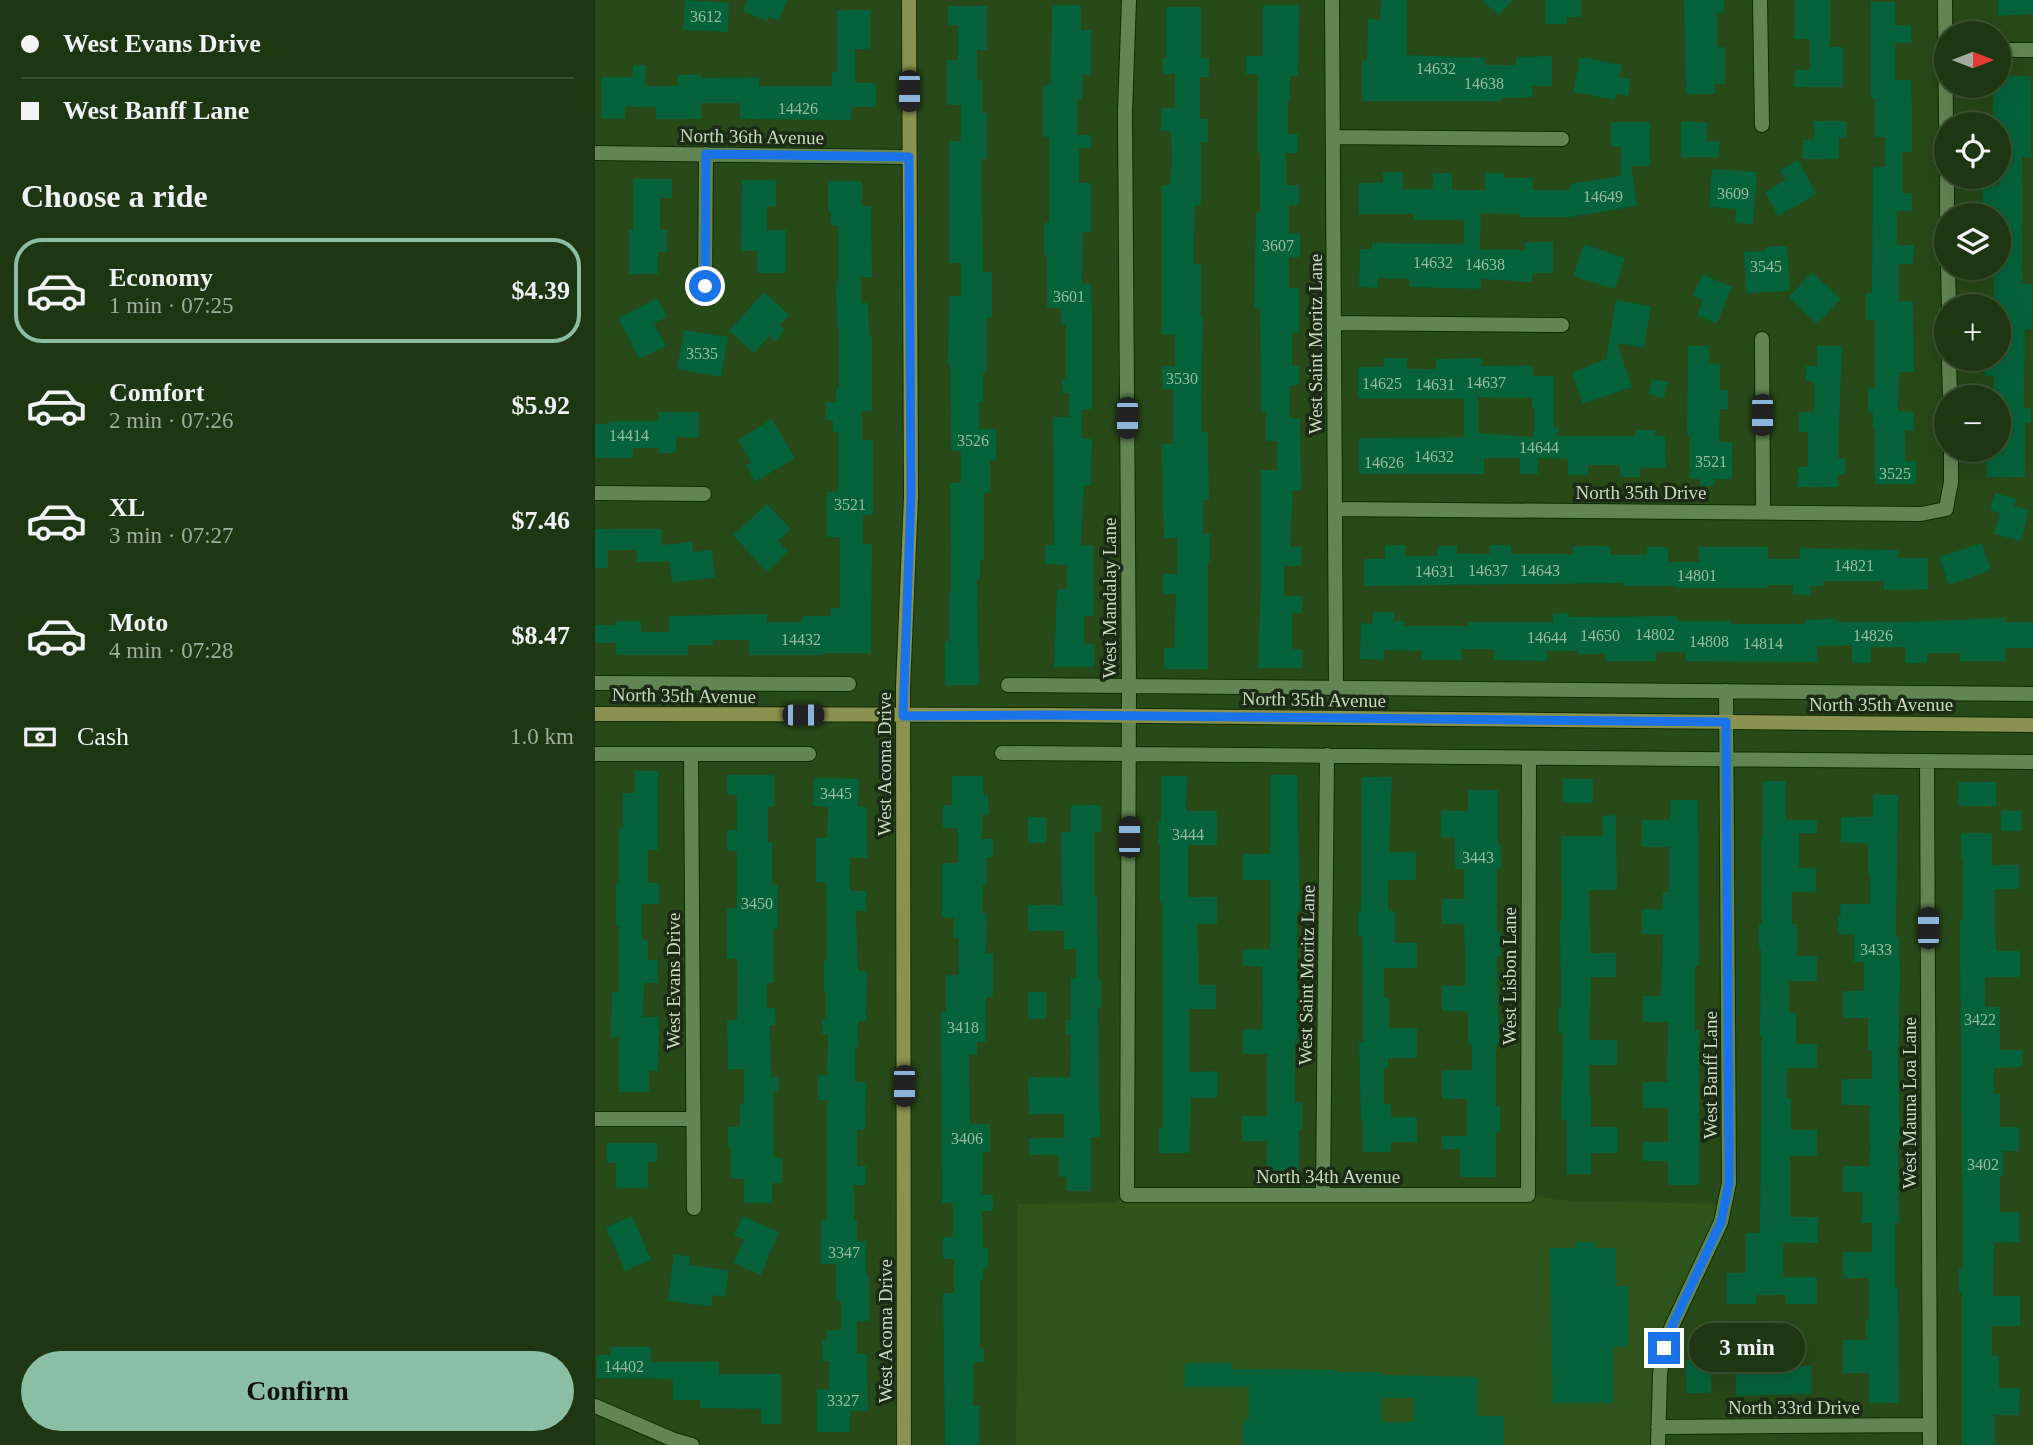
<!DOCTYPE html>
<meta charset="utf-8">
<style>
body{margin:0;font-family:"Times New Roman",serif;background:#263f1b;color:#f1f3f6;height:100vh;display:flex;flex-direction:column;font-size:26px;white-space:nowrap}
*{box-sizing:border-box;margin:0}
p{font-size:23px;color:#a1ac9f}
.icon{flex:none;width:38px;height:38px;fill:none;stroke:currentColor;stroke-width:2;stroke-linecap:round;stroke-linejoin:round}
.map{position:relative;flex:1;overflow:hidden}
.details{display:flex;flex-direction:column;background:#1e3712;width:595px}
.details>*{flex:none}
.hud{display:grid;align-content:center;height:154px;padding:0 21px;background:#1e3712}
.needle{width:46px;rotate:90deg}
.controls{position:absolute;left:1339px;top:21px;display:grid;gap:14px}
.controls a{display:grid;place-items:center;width:77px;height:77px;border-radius:50%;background:#1e3712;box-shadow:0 7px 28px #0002,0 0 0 2px #3c5132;font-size:35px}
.end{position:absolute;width:32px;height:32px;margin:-16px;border:9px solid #1a73e8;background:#fff;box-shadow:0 0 0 4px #fff}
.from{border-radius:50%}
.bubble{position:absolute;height:49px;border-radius:24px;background:#1e3712;box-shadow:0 7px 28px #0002,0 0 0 2px #3c5132;font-size:23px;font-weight:800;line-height:49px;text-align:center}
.car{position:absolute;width:21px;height:42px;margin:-21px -10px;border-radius:9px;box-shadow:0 0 5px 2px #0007;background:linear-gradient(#222 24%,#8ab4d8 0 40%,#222 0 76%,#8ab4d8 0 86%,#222 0)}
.hud b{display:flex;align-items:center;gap:24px;height:66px;font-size:26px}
.hud b+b{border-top:2px solid #3c5132}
.hud i{width:18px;height:18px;background:#f1f3f6}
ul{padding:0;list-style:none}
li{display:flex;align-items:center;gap:21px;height:105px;margin:0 14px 10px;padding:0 7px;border:4px solid transparent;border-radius:28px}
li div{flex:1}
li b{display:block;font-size:26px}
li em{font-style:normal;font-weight:800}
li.selected{border-color:#8abfa5}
li>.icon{width:63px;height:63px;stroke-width:1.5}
h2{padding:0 21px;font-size:32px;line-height:84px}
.pay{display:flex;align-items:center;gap:18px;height:77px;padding:0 21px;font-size:26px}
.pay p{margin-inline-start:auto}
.cta{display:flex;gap:14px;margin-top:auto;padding:14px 21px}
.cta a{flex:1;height:80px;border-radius:42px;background:#8abfa5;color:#111;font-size:28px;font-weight:800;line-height:80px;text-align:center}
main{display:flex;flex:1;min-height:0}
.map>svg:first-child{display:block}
.built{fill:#2e541b}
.building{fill:#05623a;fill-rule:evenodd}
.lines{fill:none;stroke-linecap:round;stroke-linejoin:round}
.street-casing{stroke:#0e2e00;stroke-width:16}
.secondary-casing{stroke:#0e2e00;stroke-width:16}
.street{stroke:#628653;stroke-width:14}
.secondary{stroke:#8b914e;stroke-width:14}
.route{stroke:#1a73e8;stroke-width:9}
.labels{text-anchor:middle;stroke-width:7;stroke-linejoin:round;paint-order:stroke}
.number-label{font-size:16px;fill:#97bd9e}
.street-label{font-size:19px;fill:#c8dbc0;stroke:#1c2b15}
</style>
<main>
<section class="details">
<div class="hud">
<b><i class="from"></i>West Evans Drive</b>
<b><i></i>West Banff Lane</b>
</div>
<h2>Choose a ride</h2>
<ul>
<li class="selected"><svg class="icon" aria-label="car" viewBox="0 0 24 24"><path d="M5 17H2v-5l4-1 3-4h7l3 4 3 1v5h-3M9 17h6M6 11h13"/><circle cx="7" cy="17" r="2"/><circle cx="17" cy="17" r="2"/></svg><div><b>Economy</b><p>1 min · 07:25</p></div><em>$4.39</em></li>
<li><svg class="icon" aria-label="car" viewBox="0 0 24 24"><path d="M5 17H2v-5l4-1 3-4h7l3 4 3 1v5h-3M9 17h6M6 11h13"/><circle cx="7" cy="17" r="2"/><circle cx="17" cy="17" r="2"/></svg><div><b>Comfort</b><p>2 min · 07:26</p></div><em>$5.92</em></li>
<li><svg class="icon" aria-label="car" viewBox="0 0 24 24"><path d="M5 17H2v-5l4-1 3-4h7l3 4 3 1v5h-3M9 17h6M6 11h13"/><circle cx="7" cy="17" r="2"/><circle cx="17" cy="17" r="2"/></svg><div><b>XL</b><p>3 min · 07:27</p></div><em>$7.46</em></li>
<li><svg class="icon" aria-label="car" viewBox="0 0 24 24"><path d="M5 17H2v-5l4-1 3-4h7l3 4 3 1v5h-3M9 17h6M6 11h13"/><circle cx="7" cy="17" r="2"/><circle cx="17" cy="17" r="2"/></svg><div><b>Moto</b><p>4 min · 07:28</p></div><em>$8.47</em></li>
</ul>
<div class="pay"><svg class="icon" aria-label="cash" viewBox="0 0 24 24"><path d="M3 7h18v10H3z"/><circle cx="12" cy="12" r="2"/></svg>Cash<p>1.0 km</p></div>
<div class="cta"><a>Confirm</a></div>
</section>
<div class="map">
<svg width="1438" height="1445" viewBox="0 0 1438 1445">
<rect width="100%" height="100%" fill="#284918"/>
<path class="built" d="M532 1195H933L974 1201 1130 1204 1077 1326 1063 1445H421L423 1204 520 1203Z"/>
<path class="building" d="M90 0 134 3 133 32 88 30Z
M152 0H192L184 21 174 17 172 21 148 11Z
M786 0H812V55L890 58V65H921V57L957 56V86H937L938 97 907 98V101H767V60H772L773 19 785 20Z
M887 0H918L903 15Z
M950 0H986V17H972V24H950Z
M1089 0H1129V13H1122V47H1130V84H1120V94H1091Z
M1200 0H1235V47H1248V87H1200V70H1215V39H1200Z
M1403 0H1438V14L1403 16Z
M1276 2H1300V25H1316V43H1300V80H1316L1317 115V152H1307L1308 193H1317V211H1302V245H1319L1318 264H1304V301H1318L1319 372H1304L1303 411 1319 412V431L1310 430V461H1321V484H1280V430H1278V413L1273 412V388H1280V320H1271V293H1277L1278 167H1290V137H1280V98H1276Z
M457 5H486V30H496V75H488L487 99H482V135H496V148H484V183H496V232H488L487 284H496L497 314V409H487V439H497L496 486H489L486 545H498L499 616H489V644H499V667H459L462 589H472V565L450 564V545H459L458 417H474V393H467V379H471V325H466V308H452V255H449V223H454V137H448V85H455L456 75Z
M668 5H704L703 76H695V102H693V134H703V153H691V185H704V205H694V233H705V257H694V288H704V333H697V366H704V385H695V418H705L706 490H698L695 547H706V566H689V596H707V613H697V649H707V668H663L666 577V470H682V441H671V411H666L665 308H659L661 212H665V153H662L663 74H651V56H668Z
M353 6H392V50H382V80H387V113H392V159H386L388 272H397V317H392V371H388V402H384V429H401V461H395V493H389V560H385V580H382L384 685H350V641H354V591H356L355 483H366V451H356L355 364H353L354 296H366V263H354V141H366V105H352V60H363V25H353Z
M571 7H606V58H614V77H605V119H613V142H606V205H600L599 238V264H606V315H608L606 417 607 432H613L614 500H608V534H615V562H613V669H569V648H579L581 594H568V574H582V538H569L567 463V444H578V389H567V366H580V335H567V185H575L577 161 576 131H566V108H580V74H568V58H571Z
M242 10H275V49H260V83H281V107H257L256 120 145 119V103H106V119H61V107H30V118L7 119 6 77H38V65H50L51 86H83V75H106V78L164 77V86H237V72H242Z
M985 57 1027 65 1024 77 1036 79 1033 96 1021 94 1020 100 978 92Z
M1404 76H1436V157H1427V284H1437V329H1430L1429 408H1436V423H1430V477H1392V450H1404V397H1399V376H1390V360H1405V330H1404V306H1399V268H1404V215L1403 208H1388V185H1404V119H1398L1399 86H1404Z
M1219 121H1251V138H1244V159H1208V140H1219Z
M1016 122H1055V166H1036L1042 206 976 217H925V214L886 213 885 249 930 250V242H958V273H937V282L886 279V289L815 287V279L783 278V288L764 287 765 249H777V243L869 244V220H819V214H764V183H788V172H808V189H838V173H857V190H890V173H909V178H938V190H975V184L1026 176V146H1016Z
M1086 122H1112V141H1124V157H1086Z
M1203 160 1221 194 1183 216 1170 192 1191 180 1185 170Z
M1117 169 1162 172 1158 224 1140 223 1141 209 1114 207Z
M38 179H77V198H65V230H72V252H63V274H34V230H38Z
M147 180H181V206H172V230H191V273H162V251H146Z
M233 181H267V206H276L277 277H266V303H273L274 336H277V411H267V440H278V515H268V544H277L276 653H229V655H154V640H118V645H93V655H21V643H0V625H21V621H46V632H74V616L172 614V622H207V616H236V608H245V537H232V492H243V432H238V420H231V402H241V388H244V327H242L241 286H243V225H236V211H233Z
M989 244 1030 258 1020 289 978 276Z
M1192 246 1195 291 1151 293 1149 252 1170 251V247Z
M1217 272 1246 299 1222 324 1194 297Z
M1107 274 1137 287 1122 324 1102 315 1108 301 1098 296Z
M169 292 194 315 185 325 190 330 180 342 174 336 159 353 134 331Z
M62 298 72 317 59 323 71 346 44 359 23 318Z
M1021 300 1056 306 1049 348 1022 343 1037 387 988 404 977 373 1011 359Z
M89 330 133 337 126 377 82 369Z
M1093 346H1114V364H1125V390H1133V409H1125L1124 442H1137V479H1119V486H1105V479H1095V435H1092Z
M1222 346H1247L1243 458H1250V474H1243V487H1203V467H1213V432H1204V412H1219V382L1211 381V366H1222Z
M789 358H812V369H841V359L887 358V366L938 365V376H959V427H963V436H1040V430H1060V436H1070L1071 468H1045V477H1025V465H993V475H973V459L943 458V474H925V458H889V474H764V438L869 437V399L763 398V367H789ZM883 397 937 398V409H940L939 437 883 433Z
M1057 379 1073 382 1069 398 1053 394Z
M63 412H104V438L81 437V453H63V448H38V458H0V424H14V421H63Z
M177 419 200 458 160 482 151 465 156 462 143 440Z
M1400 493 1422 499 1419 506 1434 510 1426 541 1399 534 1405 513 1395 510Z
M172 504 196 529 183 541 193 551 172 572 138 535Z
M0 529H66V545L97 542 98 552 117 550 120 578 77 582 75 562H42V550H13V568H0Z
M1387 543 1396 570 1354 585 1344 557Z
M790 545H810V556H843V546H862V554H895V545H916V554H978V546H1015V555H1052V547H1073V562H1104V547H1173V559H1205V548L1303 550V558H1333V589L1289 590 1288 581H1228V586H1216V595H1198V585H1173V588H1081V586H1028V583L769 586V559H790Z
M778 612H799V621H810V626H874V622H958V613H974V617L1082 616V621H1136V624H1210V620L1242 619V622H1311L1410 618V622H1438V648H1410V661H1365V653H1332V663H1310L1311 647H1276V663H1257V645L1222 646 1223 662 1091 661V652H1061V661H1010V654H983V651H952V661L899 660V649H867V660H827V651L789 650V660L765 659 766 623 777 624Z
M40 771H63V850H53V883H64V904H47V940H53V960H63V983H49L48 1017H64L63 1071H54V1092H24V1037H16L17 992H24V926H21V883H24V828H28V793H40Z
M132 775H179V807H173V842H177V885H183V929H178V983H172V1008H180L181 1025H175L176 1077H184V1091H178L179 1158H187V1183H177V1203H149V1179H136V1147H133V1127H145V1104L149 1103V1069H133L132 1020H142L143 959H132V908H142V851H132V830H142V795H132Z
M675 775H702L705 911H702L703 1042H700V1102H707V1130H704V1176H672V1141H647V1116H672V1054H648V1029H668L667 966H648V949H675V880H648V854H675Z
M357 776H388V795H393L394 815H387V839H398V857H392V884H388L387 913H392L391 953H398V997H391V1042H382V1055H374L375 1124H395V1152H388L387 1195H398V1211H387L388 1248H393V1268H388V1280H385V1349H389V1362H379L378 1406H384V1445H350L348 1293H359V1259H348V1237H358V1203H347L346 1012H351V975H364V938H358L359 918 347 917V863H363V828H348V805H357Z
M566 776H592L591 811H622V845H593V897H622V924H602L604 985H621V1009H594V1072L623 1071 622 1098H596L594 1153H564V1128H568L567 902H565V845H563V822H566Z
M767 777H797L794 852H821V880H793V911H800V943H822V968H789V998H794V1028H822V1058H793V1067H789V1104H796V1117H822V1142H796V1152H768V1121H766L764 1042H768V990L767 936H763V911H766Z
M219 778 264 779 263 807H272V858H255V891H271V911H261L263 971H272L271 1021H263V1047H260V1082H271L270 1130H262V1166H271V1185H259V1220H262V1241H271V1275H274V1321H262V1354H272L273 1411H255V1432H222V1389H234V1361H227V1340H232V1330H246V1301H241V1264H226V1220H232V1100H223V1075H232L233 1034H227V1019H231V991H229V961H232L231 882H221V838H232L233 807 218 806Z
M968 779H998V803H968Z
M1168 781H1191V820H1222V833H1204V868H1221V892H1197V924H1202V956H1222V981H1194V1013H1201V1044H1222V1068H1192V1098H1196V1130H1222V1156H1195V1217H1223V1243H1188V1277H1222V1304H1191V1295H1161V1304H1132V1273H1151V1233H1165L1167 1036H1165L1166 949H1164V924H1167L1166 838H1168Z
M1363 782H1401V806H1363Z
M873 790H903V845H906V869H902V933H906V956H902L904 1044H901V1106H905V1131H901V1177H865V1149H847V1136H872V1099H847V1070H877V1044H873V1011H847V986H870V956L869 924H847V899H869V869H860V837H846V811H873Z
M1278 795H1303L1301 937H1304L1305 975 1303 1058 1305 1137H1303L1304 1223H1300V1287H1303L1304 1403H1274V1373H1248V1340H1271V1319H1274V1278H1248V1252H1277V1223H1267V1192H1248V1166H1274L1275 1150 1274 1105H1247V1079H1277V1050H1273V1018H1248V991H1269V962H1259V934H1243V917H1246L1245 904H1275V874H1273V843H1246V817H1278Z
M1075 800H1103L1104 966H1100V1030H1104V1185H1073V1161H1048V1142H1073V1108H1048V1082H1072L1073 1022H1048V996H1066L1068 934H1047V909H1068V892H1074V847H1047V820H1075Z
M476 805H506V832H499V896H502L503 979H506V1007H503L505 1137H496V1191H472V1177H464V1155H434V1138H469V1114H434L433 1077H475L476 1035H471V1020H476V978H481V949H469V931H433V905H467L466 832H476Z
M1406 811H1426V831H1406Z
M1021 815 1022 890H994V921H995V953H1021V977H996L994 1040H1022V1065H994V1096H996V1127H1023V1153H996V1174H972V1120H966L968 1033H963V1007H966L965 921H967L966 836H1008L1007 816Z
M433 817H451V843H433Z
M1366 833H1397V865H1424V889H1400V920L1401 951H1425V977H1390V1007H1405V1050H1427V1067L1399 1068V1094H1405V1127H1424V1151H1408V1176H1405V1212H1424V1242L1399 1243 1398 1296H1425V1326H1397V1356H1404V1388H1425L1424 1415H1400V1445H1367V1293H1364V1268H1368L1365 944V920H1368V858H1366Z
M433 992H451V1019H433Z
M12 1143H62V1162H53V1188H21V1163H12Z
M37 1216 56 1260 30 1271 11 1227Z
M148 1216 184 1232 166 1275 139 1263 149 1239 139 1235Z
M980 1242H1000V1248H1021V1286H1033V1347H1018V1403H958L955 1248H980Z
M79 1254 95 1257 94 1265 134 1270 130 1297 118 1295 116 1306 73 1301Z
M1129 1337H1160V1361L1189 1360V1339H1204V1366H1216V1394L1141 1396V1353H1129Z
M15 1347H56V1362H124V1374H186V1424H166V1409L105 1408V1400H78V1379L2 1378V1355H15Z
M1091 1360H1116V1393H1091Z
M590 1363H637V1369L740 1370V1372H787V1375L883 1377V1416H909V1445H648V1420H654V1387H590ZM787 1398H818V1422H787Z"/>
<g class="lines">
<defs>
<path id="street" d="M534 0 530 112 534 687 532 1195H933L934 758
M737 0 741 688
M1165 0 1167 125
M1350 0 1351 124
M1404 50H1438
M738 137 967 139
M0 153 314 157
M1352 177V215
M1353 268 1354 306
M110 286 111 154
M739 323 967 325
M1167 339 1168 512
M1354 359 1355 397
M0 493 109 494
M740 509 1326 514 1351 509 1356 482V450
M0 683 254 684
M413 685 1438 694
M407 753 1438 762
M0 754H214
M96 755 99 1208
M1332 762 1335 1445
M0 1119H97
M728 1195 732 755
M0 1406 79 1440 97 1445
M1063 1427 1335 1425
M1063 1445 1065 1374 1069 1348 1077 1326 1126 1222 1134 1183 1131 691"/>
<path id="secondary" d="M0 714 454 715 1438 725
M309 1445 308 687 316 497 314 0"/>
</defs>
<use href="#street" class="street-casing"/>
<use href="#secondary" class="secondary-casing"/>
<use href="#street" class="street"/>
<use href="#secondary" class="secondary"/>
</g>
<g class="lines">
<path class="route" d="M110 286 111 154 314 157 316 497 308 716 454 715 1131 722 1134 1183 1126 1222 1077 1326 1069 1348"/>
</g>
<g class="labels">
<g class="number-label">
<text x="111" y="22">3612</text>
<text x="841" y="74">14632</text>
<text x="889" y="89">14638</text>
<text x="203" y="114">14426</text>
<text x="1138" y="199">3609</text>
<text x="1008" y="202">14649</text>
<text x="683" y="251">3607</text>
<text x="838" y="268">14632</text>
<text x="890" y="270">14638</text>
<text x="1171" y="272">3545</text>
<text x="474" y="302">3601</text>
<text x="107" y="359">3535</text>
<text x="587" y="384">3530</text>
<text x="891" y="388">14637</text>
<text x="787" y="389">14625</text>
<text x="840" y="390">14631</text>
<text x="34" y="441">14414</text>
<text x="378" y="446">3526</text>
<text x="944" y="453">14644</text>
<text x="839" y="462">14632</text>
<text x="1116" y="467">3521</text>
<text x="789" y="468">14626</text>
<text x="1300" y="479">3525</text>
<text x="255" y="510">3521</text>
<text x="1259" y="571">14821</text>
<text x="893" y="576">14637</text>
<text x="945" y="576">14643</text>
<text x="840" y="577">14631</text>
<text x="1102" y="581">14801</text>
<text x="1060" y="640">14802</text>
<text x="1005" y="641">14650</text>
<text x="1278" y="641">14826</text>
<text x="952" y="643">14644</text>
<text x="206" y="645">14432</text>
<text x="1114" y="647">14808</text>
<text x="1168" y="649">14814</text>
<text x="241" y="799">3445</text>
<text x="593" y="840">3444</text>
<text x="883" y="863">3443</text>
<text x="162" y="909">3450</text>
<text x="1281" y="955">3433</text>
<text x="1385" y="1025">3422</text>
<text x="368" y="1033">3418</text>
<text x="372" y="1144">3406</text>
<text x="1388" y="1170">3402</text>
<text x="249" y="1258">3347</text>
<text x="29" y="1372">14402</text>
<text x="248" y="1406">3327</text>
</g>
<g class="street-label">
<text transform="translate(157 136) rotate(1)" y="7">North 36th Avenue</text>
<text transform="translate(720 344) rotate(-90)" y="7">West Saint Moritz Lane</text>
<text x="1046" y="499">North 35th Drive</text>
<text transform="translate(514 598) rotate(-90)" y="7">West Mandalay Lane</text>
<text transform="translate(89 695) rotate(1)" y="7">North 35th Avenue</text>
<text transform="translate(719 699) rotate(1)" y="7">North 35th Avenue</text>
<text x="1286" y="711">North 35th Avenue</text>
<text transform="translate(289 764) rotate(-90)" y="7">West Acoma Drive</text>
<text transform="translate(711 975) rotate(-89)" y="7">West Saint Moritz Lane</text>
<text transform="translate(914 976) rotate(-90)" y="7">West Lisbon Lane</text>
<text transform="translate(78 981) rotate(-90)" y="7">West Evans Drive</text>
<text transform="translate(1115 1075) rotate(-90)" y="7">West Banff Lane</text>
<text transform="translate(1314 1103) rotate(-90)" y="7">West Mauna Loa Lane</text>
<text x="733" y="1183">North 34th Avenue</text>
<text transform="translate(290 1331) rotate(-90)" y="7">West Acoma Drive</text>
<text x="1199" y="1414">North 33rd Drive</text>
</g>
</g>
</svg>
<div class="controls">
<a><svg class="needle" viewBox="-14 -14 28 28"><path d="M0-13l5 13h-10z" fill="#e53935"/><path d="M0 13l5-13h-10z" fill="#a1ac9f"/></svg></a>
<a><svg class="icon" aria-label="locate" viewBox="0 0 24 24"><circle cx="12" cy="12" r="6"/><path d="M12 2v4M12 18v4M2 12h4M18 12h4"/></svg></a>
<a><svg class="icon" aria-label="layers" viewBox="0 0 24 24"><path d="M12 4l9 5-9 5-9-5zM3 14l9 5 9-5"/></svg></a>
<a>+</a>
<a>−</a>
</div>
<i class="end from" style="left:110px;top:286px"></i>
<i class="end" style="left:1069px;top:1348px"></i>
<div class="bubble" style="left:1094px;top:1323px;width:116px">3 min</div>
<i class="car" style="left:314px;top:91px;rotate:180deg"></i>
<i class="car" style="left:1167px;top:415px;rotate:180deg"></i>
<i class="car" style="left:532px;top:418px;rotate:180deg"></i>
<i class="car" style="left:208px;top:715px;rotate:90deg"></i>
<i class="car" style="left:534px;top:837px;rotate:0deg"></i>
<i class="car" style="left:1333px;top:928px;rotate:0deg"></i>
<i class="car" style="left:309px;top:1086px;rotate:180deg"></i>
</div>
</main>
